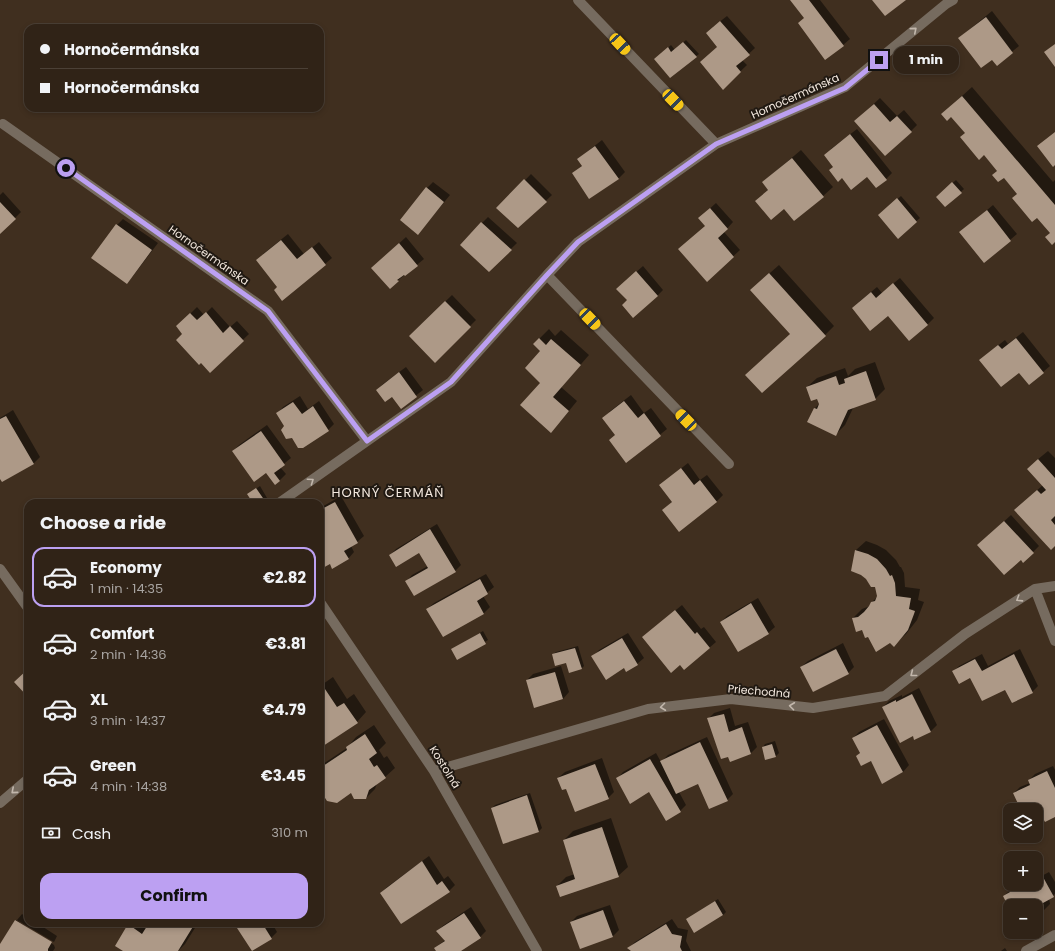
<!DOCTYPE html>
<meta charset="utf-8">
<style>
body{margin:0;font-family:Poppins,sans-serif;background:#3c2f24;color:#f1f3f6;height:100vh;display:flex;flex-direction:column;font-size:15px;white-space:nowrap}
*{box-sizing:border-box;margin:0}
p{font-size:13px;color:#a8a4a1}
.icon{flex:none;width:22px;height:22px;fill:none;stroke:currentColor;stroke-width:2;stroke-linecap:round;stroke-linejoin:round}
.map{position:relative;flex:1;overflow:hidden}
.drawer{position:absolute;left:24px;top:499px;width:300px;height:428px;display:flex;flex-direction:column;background:#302317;border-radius:12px;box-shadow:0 2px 6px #0003,0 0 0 1px #4b4036}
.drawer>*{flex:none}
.banner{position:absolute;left:24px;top:24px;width:300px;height:88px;border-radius:12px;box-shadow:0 2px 6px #0003,0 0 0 1px #4b4036;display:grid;align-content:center;height:88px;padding:0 16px;background:#302317}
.fabs{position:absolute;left:1003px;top:803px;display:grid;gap:8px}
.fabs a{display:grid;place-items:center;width:40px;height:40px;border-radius:8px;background:#302317;box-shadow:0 2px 6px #0003,0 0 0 1px #4b4036;font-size:20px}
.end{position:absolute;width:18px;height:18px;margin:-9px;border:5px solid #bca0f2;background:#111;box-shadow:0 0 0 2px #111}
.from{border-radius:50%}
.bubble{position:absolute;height:28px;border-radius:12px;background:#302317;box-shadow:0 2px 6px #0003,0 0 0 1px #4b4036;font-size:13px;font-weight:700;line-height:28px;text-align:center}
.car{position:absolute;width:12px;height:24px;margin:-12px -6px;border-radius:5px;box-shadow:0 0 3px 1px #0007;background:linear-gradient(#f5c518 24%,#345 0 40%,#f5c518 0 76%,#345 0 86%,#f5c518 0)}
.banner b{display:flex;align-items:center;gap:14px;height:38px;font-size:15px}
.banner b+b{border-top:1px solid #4b4036}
.banner i{width:10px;height:10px;background:#f1f3f6}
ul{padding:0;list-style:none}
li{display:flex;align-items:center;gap:12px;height:60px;margin:0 8px 6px;padding:0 8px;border:2px solid transparent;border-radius:12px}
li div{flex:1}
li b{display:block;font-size:15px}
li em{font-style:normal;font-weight:700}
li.current{border-color:#bca0f2}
li>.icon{width:36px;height:36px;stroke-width:1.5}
h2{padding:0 16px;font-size:18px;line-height:48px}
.pay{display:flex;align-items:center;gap:10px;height:44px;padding:0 16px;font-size:15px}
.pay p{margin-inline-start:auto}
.cta{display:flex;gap:8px;margin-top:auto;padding:8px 16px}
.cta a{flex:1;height:46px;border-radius:12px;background:#bca0f2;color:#111;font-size:16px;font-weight:700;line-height:46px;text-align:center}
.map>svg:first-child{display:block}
.shadow{fill:#0007}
.building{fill:#ad9987}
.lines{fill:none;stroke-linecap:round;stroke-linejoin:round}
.street{stroke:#766b5f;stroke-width:10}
.oneway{stroke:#c2b7ac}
.route{stroke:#bca0f2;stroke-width:5}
.labels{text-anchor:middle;stroke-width:4;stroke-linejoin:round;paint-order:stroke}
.street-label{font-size:11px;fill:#f4e9df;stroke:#201912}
.quarter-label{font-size:13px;letter-spacing:1px;fill:#f4e9df;stroke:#201912}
</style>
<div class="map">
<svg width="1055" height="951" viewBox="0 0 1055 951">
<rect width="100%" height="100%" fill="#402f1f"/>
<path class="shadow" d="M791 0H820L850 39 843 45 805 18Z
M992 11 1019 46 997 64 993 58 959 38Z
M727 16 755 48 742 60 747 65 723 88 701 62 718 47 713 27Z
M686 40 699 54 696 56H659L671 45 675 50Z
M972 87 1053 182 1055 180V240L1051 233 952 116 942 114Z
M880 98 897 116 904 110 917 125 911 131 862 115Z
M857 129 892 173 886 179 834 167 831 149Z
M602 140 625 172 619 178 589 198 573 173 583 165 578 159Z
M801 150 833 187 823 196 756 201 769 189 763 182Z
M531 174 552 195 518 227 498 208Z
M956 180 964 189 945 206 937 197Z
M433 182 450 195 418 234 427 188Z
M3 192 21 212 0 233V195Z
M901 196 920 218 898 237 882 212Z
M716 203 733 222 724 232 740 250 707 280 706 212Z
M993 205 1017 234 985 261 961 232Z
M488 217 517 243 489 270 482 223Z
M123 219 158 243 133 276 127 283 117 225Z
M288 234 304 254 319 242 332 258 283 299 278 287 263 254Z
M406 237 424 259 390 287 379 262Z
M779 265 834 326 825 335 791 334 761 281Z
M643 266 663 290 657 296 628 300 624 283Z
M900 278 934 318 928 324 888 315 859 302 877 287 882 293Z
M452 295 476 320 435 361 410 336Z
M197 307 204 315 212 307 230 327 237 321 249 334 210 371 178 326Z
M549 329 555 336 561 330 589 355 561 387 577 401 560 422 541 382 542 351 539 339Z
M1023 332 1050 366 1029 384 1019 372 987 354 1005 340 1008 344Z
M875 362 885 389 875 399 854 406 845 425 836 434 815 408 820 403 818 398 807 387 817 378 845 368 848 376 855 369Z
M406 367 423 390 401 407 393 396 377 390 383 384Z
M631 395 644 413 651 408 667 429 626 462 609 412Z
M300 396 308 409 319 401 334 424 328 430 277 414 283 407Z
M13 410 40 457 34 463 3 481 0 477V418Z
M267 425 291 458 280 467 286 474 279 481 233 451 239 445Z
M1048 451 1055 458V545L1025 501 1043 485 1037 460Z
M688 463 700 480 707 475 723 495 717 501 664 510 673 501 660 485Z
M260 486 267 498 262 503H254L251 492Z
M341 496 364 536 357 542 351 546 354 552 348 559 320 565V550L321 548 320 546V508Z
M1011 515 1039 546 1033 552 985 539Z
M437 524 461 565 455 571 406 582 412 575 428 566 419 552 390 555 396 549Z
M866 541 877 545 886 550 896 560 900 567H901L904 573 905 587 920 589 918 600 924 602 917 620 906 634 894 645 890 641 868 636 853 618 862 609 870 606 872 602 878 596 877 588 861 574 852 570 856 550Z
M486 574 494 587 483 596 490 607 484 613 443 636 427 609 434 603Z
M758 598 775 627 768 633 721 622 727 616Z
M682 605 701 629 704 627 716 642 709 648 680 664 643 637Z
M483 631 488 640 458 659 452 650Z
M628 633 644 658 637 664 624 667 593 657 599 650Z
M843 643 854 667 848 673 801 667 808 661Z
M578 646 584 666 582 668 553 655 556 652Z
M1020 649 1038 686 1032 692 953 672 959 666 982 654 988 666Z
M561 666 569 692 563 699 527 680 533 674Z
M333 677 347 699 354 694 366 712 357 722 320 746V684H323Z
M919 688 937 725 931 731 915 738 913 735 883 707 889 701 902 695V697Z
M730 708 735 726 748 722 757 747 751 753 708 719 714 713Z
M884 719 909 765 903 772 882 783 871 760 857 756 860 753 853 738 859 732Z
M374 725 386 743 379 750 384 758 387 756 395 768 385 777 377 783 375 789 366 798 351 792 320 788V766L347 748 356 737Z
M707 737 733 794 727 800 698 783 679 792 686 805 680 811 649 791 617 779 623 772 656 753 661 762 668 755Z
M775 741 779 753 776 756 766 759 763 747 765 744Z
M602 758 614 792 608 798 566 787 558 778 565 772Z
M1053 766 1055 770V816L1038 806 1028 810H1022L1014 793 1020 787 1030 783 1029 780 1035 774Z
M530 793 542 828 539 831 503 843 492 808 495 805Z
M611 818 628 867 618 876 557 886 566 877 575 874 564 840 573 831Z
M429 856 444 879 448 876 455 885 449 891 381 893 387 887Z
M1049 872 1055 882V894L1049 898 1050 904 1044 910 1036 913V906H1010V911L1004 896 1010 890 1021 884H1036V875L1038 878Z
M718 899 726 912 723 915 687 919Z
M610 905 619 930 613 936 580 948 571 922 577 916Z
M471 907 486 931 480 937 459 951H437L435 948 445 940 437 931 444 925Z
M22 914 28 918V923H37L57 936 54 942 17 920Z
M672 919 678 928 688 930 686 941 691 951H632L629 948 635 942Z
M16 920 54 945 55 948 53 951H0V946Z
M131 923H198L185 944 178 951H125L129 925Z
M243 923H272L277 932 271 938 238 928Z
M1005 948 1007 951H1001Z"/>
<path class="building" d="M790 0H809L844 46 825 60 798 23 804 18Z
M872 0H906L885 16Z
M986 17 1013 53 997 66 992 60 981 68 958 38Z
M720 21 750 55 736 66 741 72 723 90 700 62 717 47 706 33Z
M683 42 697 57 670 78 654 59 668 47 671 52Z
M1055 44V67L1044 52Z
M962 96 1055 205V242L1052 245 1045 237 1050 233 1037 218 1032 222 1012 198 1017 194 1004 178 998 182 992 175 997 171 984 155 979 160 960 137 965 133 951 117 947 121 941 114Z
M874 104 890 122 897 116 912 132 885 156 854 121Z
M1055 132V165L1053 167 1037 146Z
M850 134 887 180 876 188 867 177 851 190 842 178 838 182 829 170 833 167 824 155Z
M595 146 619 179 589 199 572 173 582 166 577 159Z
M792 158 824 197 794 221 784 209 771 220 755 201 768 190 762 182Z
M524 179 547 202 518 228 496 208Z
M952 182 962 193 945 207 936 197Z
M426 187 444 202 418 235 400 220Z
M897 198 917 222 898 239 878 215Z
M0 202 16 219 0 234Z
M710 208 728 229 718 238 734 257 707 282 678 249 705 226 698 218Z
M987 210 1011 241 984 263 959 232Z
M481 222 512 250 489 272 460 245Z
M116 224 152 250 127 284 91 258Z
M281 240 297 259 312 247 326 265 282 301 274 290 277 287 256 260Z
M399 243 418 266 405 276 404 275 397 280 399 281 390 289 371 268Z
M636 271 658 296 633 318 622 305 627 300 616 289Z
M769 273 826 336 762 393 745 375 790 334 750 290Z
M893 283 928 325 909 341 888 316 870 331 852 308 871 292 876 298Z
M445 301 471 327 435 363 409 336Z
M206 312 223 333 230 326 244 341 210 373 201 363 199 365 176 340 182 334 176 326 190 313 197 320Z
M539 338 546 345 551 339 581 365 553 397 569 411 551 433 520 405 540 383 525 368 540 351 533 344Z
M1016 338 1044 373 1029 385 1019 373 1001 387 979 360 998 345 1002 349Z
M866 371 876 400 848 410 836 436 807 422 814 408 817 409 819 404 817 399 811 401 806 387 836 376 839 385 845 383 844 379Z
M399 372 417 397 401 409 392 397 385 402 376 390Z
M624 401 638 418 644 413 661 436 626 463 609 440 615 435 602 418Z
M293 402 302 414 313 406 329 431 303 448H298L292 438 286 439 281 430 284 426 276 413Z
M6 416 34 464 2 482 0 479V419Z
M261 431 285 465 274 473 280 481 275 485 266 473 254 482 232 451Z
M1038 459 1055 478V516L1051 520 1055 525V546L1051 550 1014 510 1037 490 1041 494 1046 490 1027 469Z
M681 468 694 485 700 480 717 502 679 532 662 510 672 502 659 485Z
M256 488 265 501 263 503H253L247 494Z
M335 502 358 543 344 551 349 559 332 569 330 564 321 569 320 567V551L321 550 320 548V510Z
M1004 521 1034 553 1023 563 1021 560 1004 575 977 545Z
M430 529 456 572 414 596 405 581 428 568 419 553 396 567 389 555Z
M855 550 868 554 877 559 886 569 890 576 892 575 895 583 896 596 911 598 909 609 915 611 914 614 908 630 894 647 890 643 876 652 868 637 865 638 862 630 856 632 852 618 858 617 864 612 869 606 871 602 875 601 877 596 875 587H871L866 579 861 575 851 571Z
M480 579 488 594 477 601 484 614 443 637 426 609Z
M751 603 769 634 738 652 720 622Z
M675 610 695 634 697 632 710 648 684 670 680 665 671 673 642 637Z
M480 633 486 644 457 660 451 649Z
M622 638 638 665 626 672 624 668 606 680 591 656Z
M575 648 582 669 569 673 566 663 555 666 552 654Z
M836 649 849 674 813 692 800 667Z
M1014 654 1033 693 1012 703 1005 690 982 701 970 678 959 684 952 671 975 659 982 671Z
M28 669V697L14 682Z
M555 672 563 699 534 708 526 680Z
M323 686 337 707 344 703 358 723 320 748V688Z
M912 694 931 732 914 740 913 736 900 743 882 707 896 700V702Z
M724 714 729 732 742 727 751 754 730 762 728 757 721 759 707 718Z
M877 725 903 772 882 784 871 761 861 766 856 756 860 753 852 738Z
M365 734 377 753 369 759 374 767 377 765 386 778 369 790 366 799H354L351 793 337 803 327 801 320 790V768L347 750 346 747Z
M700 742 728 801 709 809 698 784 676 794 660 761Z
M772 744 776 757 765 760 762 747Z
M650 759 681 812 666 821 649 792 630 804 616 778Z
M595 764 609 799 575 812 566 789 562 790 557 778Z
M1047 771 1055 788V817L1045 822 1037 807 1030 810H1021L1013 793 1030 785 1028 780Z
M527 795 539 832 503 844 491 808Z
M602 827 619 877 560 897 556 886 575 879 563 840Z
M422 861 437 885 442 881 450 892 401 924 380 893Z
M1043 877 1054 897 1043 903 1044 911 1036 915V906H1010V913L1004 906 1007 904 1003 896 1024 884H1036V881Z
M715 901 723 915 694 933 686 919Z
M603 910 613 937 580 949 570 922Z
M464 913 481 938 461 951H436L434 948 445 941 436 931Z
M15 920 52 942 48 949V951H0V944Z
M149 923H191L194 925 178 951H123L115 946 128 924 142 934Z
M245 923H262L272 939 252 951 237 928Z
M666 924 672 934 682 936 680 947 682 951H631L627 948Z"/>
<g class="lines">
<path class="street" d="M578 0 716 144
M3 124 268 311 367 441
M547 275 729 464
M279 503 451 382 547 275 578 242 716 144 845 87 946 4 953 0
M0 569 28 608
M1035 589 1055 641
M320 602 434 771 537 951
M434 771 648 709 731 699 813 708 885 696 965 634 1035 589 1055 586
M0 803 28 779
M1026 951 1055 935"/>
</g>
<defs><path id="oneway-chevron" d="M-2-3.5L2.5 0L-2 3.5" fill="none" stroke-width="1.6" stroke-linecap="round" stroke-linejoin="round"/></defs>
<g class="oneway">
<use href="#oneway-chevron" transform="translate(914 30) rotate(-40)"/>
<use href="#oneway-chevron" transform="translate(311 481) rotate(-35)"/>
<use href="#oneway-chevron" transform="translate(1019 599) rotate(148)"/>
<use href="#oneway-chevron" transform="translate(913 674) rotate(142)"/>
<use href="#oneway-chevron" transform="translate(792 706) rotate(-173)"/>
<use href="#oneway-chevron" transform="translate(663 707) rotate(173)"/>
<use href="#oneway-chevron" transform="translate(14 791) rotate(139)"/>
</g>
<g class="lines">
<path class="route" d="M66 168 268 311 367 441 451 382 547 275 578 242 716 144 845 88 879 60"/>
</g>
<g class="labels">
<g class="street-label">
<text transform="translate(795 96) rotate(-24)" y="4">Hornočermánska</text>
<text transform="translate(209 255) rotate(35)" y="4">Hornočermánska</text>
<text transform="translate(759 691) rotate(5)" y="4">Priechodná</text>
<text transform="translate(445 767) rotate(58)" y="4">Kostolná</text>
</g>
<g class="quarter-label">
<text x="388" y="497">HORNÝ ČERMÁŇ</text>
</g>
</g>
</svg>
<div class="fabs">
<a><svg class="icon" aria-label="layers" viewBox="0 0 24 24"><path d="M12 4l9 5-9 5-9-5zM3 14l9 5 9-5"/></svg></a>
<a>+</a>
<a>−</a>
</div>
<i class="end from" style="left:66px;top:168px"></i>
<i class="end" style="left:879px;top:60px"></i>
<div class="bubble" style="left:893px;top:46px;width:66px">1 min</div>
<i class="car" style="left:620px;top:44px;rotate:137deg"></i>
<i class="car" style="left:673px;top:100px;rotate:136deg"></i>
<i class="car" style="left:590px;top:319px;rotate:136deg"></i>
<i class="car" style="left:686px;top:420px;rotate:316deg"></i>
<div class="banner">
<b><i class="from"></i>Hornočermánska</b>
<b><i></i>Hornočermánska</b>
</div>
<section class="drawer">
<h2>Choose a ride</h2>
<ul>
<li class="current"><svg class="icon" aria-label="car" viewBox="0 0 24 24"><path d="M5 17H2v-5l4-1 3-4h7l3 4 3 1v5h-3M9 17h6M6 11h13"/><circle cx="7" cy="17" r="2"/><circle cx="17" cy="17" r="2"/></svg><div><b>Economy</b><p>1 min · 14:35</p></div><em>€2.82</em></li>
<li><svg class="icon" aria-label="car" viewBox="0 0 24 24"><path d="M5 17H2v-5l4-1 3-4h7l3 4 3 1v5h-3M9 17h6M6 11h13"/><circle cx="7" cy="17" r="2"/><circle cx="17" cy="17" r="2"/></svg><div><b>Comfort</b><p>2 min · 14:36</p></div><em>€3.81</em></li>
<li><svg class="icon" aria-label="car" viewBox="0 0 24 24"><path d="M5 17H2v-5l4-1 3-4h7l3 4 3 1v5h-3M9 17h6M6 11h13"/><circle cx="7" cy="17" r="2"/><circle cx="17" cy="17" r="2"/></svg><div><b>XL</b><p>3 min · 14:37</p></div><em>€4.79</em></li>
<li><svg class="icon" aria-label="car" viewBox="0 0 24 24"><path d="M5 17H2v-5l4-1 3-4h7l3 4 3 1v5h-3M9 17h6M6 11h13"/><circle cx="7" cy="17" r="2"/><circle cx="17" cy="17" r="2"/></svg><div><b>Green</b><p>4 min · 14:38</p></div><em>€3.45</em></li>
</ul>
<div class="pay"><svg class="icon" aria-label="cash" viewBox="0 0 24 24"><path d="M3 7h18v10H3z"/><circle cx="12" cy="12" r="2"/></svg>Cash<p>310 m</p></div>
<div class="cta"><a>Confirm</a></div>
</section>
</div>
